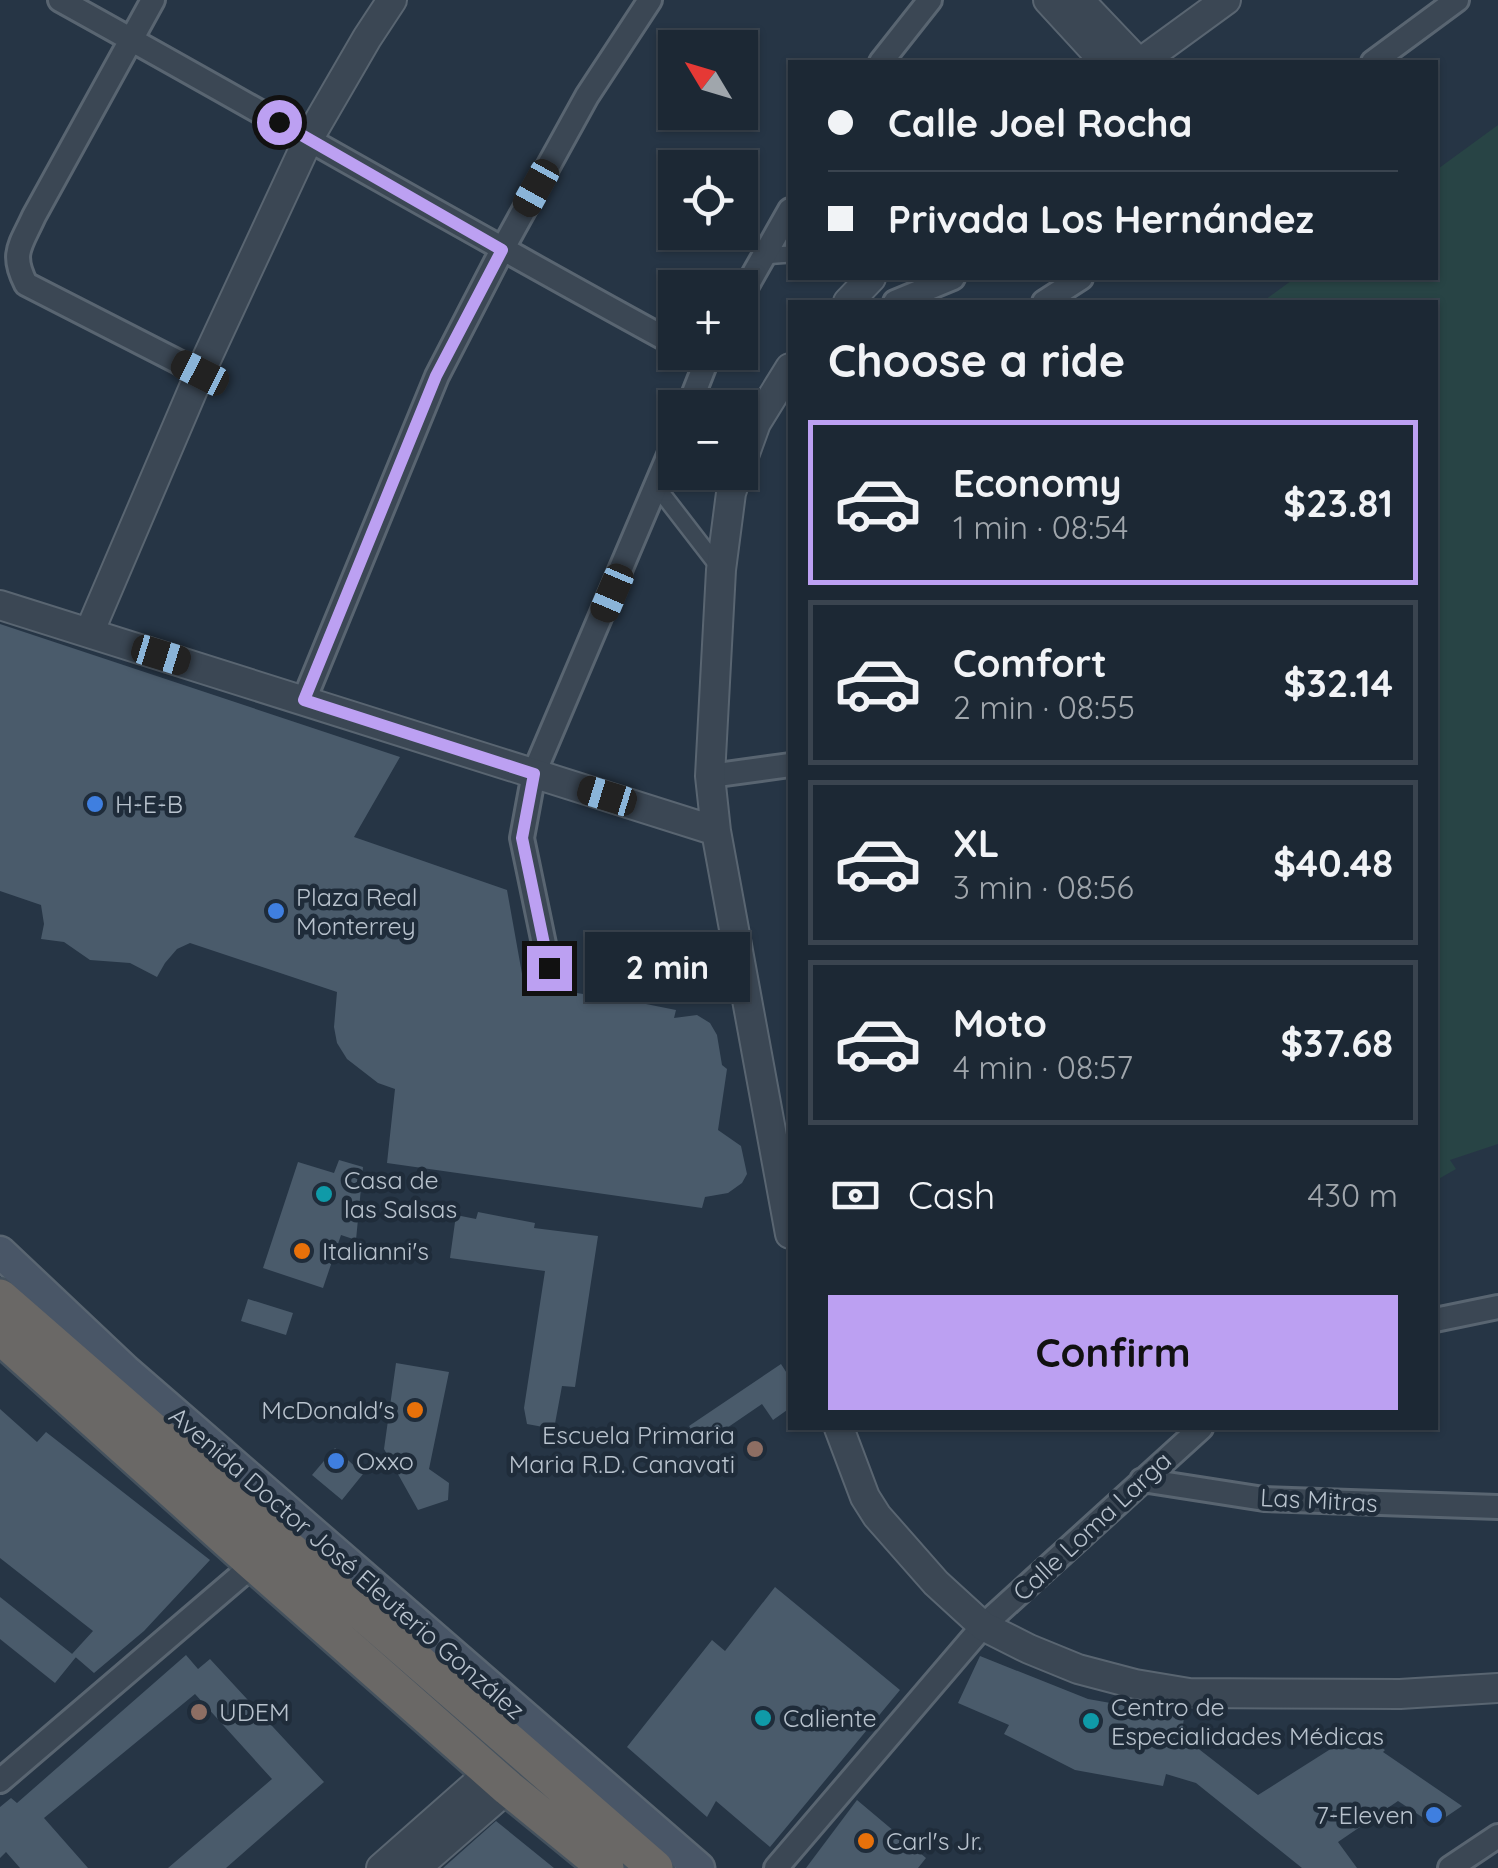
<!DOCTYPE html>
<meta charset="utf-8">
<style>
body{margin:0;font-family:Quicksand,sans-serif;background:#25303c;color:#f1f3f6;height:100vh;display:flex;flex-direction:column;font-size:38px;white-space:nowrap}
*{box-sizing:border-box;margin:0}
p{font-size:32px;color:#a0a6ac}
.icon{flex:none;width:55px;height:55px;fill:none;stroke:currentColor;stroke-width:2;stroke-linecap:round;stroke-linejoin:round}
.map{position:relative;flex:1;overflow:hidden}
.drawer{position:absolute;left:788px;top:300px;width:650px;height:1130px;display:flex;flex-direction:column;background:#1c2834;border-radius:0px;box-shadow:0 2px 8px #0004,0 0 0 2px #3a444f}
.drawer>*{flex:none}
.banner{position:absolute;left:788px;top:60px;width:650px;height:220px;border-radius:0px;box-shadow:0 2px 8px #0004,0 0 0 2px #3a444f;display:grid;align-content:center;height:220px;padding:0 40px;background:#1c2834}
.needle{width:65px;rotate:308deg}
.tools{position:absolute;left:658px;top:30px;display:grid;gap:20px}
.tools a{display:grid;place-items:center;width:100px;height:100px;border-radius:0px;background:#1c2834;box-shadow:0 2px 8px #0004,0 0 0 2px #3a444f;font-size:50px}
.end{position:absolute;width:45px;height:45px;margin:-22px;border:12px solid #bca0f2;background:#111;box-shadow:0 0 0 5px #111}
.from{border-radius:50%}
.bubble{position:absolute;height:70px;border-radius:0px;background:#1c2834;box-shadow:0 2px 8px #0004,0 0 0 2px #3a444f;font-size:32px;font-weight:700;line-height:70px;text-align:center}
.car{position:absolute;width:30px;height:60px;margin:-30px -15px;border-radius:12px;box-shadow:0 0 8px 2px #0007;background:linear-gradient(#222 24%,#8ab4d8 0 40%,#222 0 76%,#8ab4d8 0 86%,#222 0)}
.banner b{display:flex;align-items:center;gap:35px;height:95px;font-size:38px}
.banner b+b{border-top:2px solid #3a444f}
.banner i{width:25px;height:25px;background:#f1f3f6}
ul{padding:0;list-style:none}
li{display:flex;align-items:center;gap:30px;height:165px;margin:0 20px 15px;padding:0 20px;border:5px solid #3a444f;border-radius:0px}
li div{flex:1}
li b{display:block;font-size:38px}
li em{font-style:normal;font-weight:700}
li.current{border-color:#bca0f2}
li>.icon{width:90px;height:90px;stroke-width:1.5}
h2{padding:0 40px;font-size:45px;line-height:120px}
.pay{display:flex;align-items:center;gap:25px;height:110px;padding:0 40px;font-size:38px}
.pay p{margin-inline-start:auto}
.primary-button{display:flex;gap:20px;margin-top:auto;padding:20px 40px}
.primary-button a{flex:1;height:115px;border-radius:0px;background:#bca0f2;color:#111;font-size:40px;font-weight:700;line-height:115px;text-align:center}
.map>svg:first-child{display:block}
.green{fill:#284445}
.building{fill:#4a5b6b}
.lines{fill:none;stroke-linecap:round;stroke-linejoin:round}
.pedestrian-casing{stroke:#596571;stroke-width:20}
.minor-casing{stroke:#596571;stroke-width:28}
.tertiary-casing{stroke:#596571;stroke-width:32}
.secondary-casing{stroke:#596571;stroke-width:35}
.trunk-casing{stroke:#45525e;stroke-width:40}
.pedestrian{stroke:#3b4754;stroke-width:15}
.minor{stroke:#3b4754;stroke-width:22}
.tertiary{stroke:#3b4754;stroke-width:28}
.secondary{stroke:#495667;stroke-width:30}
.trunk{stroke:#6a6866;stroke-width:35}
.route{stroke:#bca0f2;stroke-width:12}
.shop-dot{fill:#3f7fe0;stroke:#1f2c3a;stroke-width:4}
.culture-dot{fill:#0f9aa8;stroke:#1f2c3a;stroke-width:4}
.food-dot{fill:#e8710a;stroke:#1f2c3a;stroke-width:4}
.education-dot{fill:#8d6e63;stroke:#1f2c3a;stroke-width:4}
.labels{text-anchor:middle;stroke-width:9;stroke-linejoin:round;paint-order:stroke}
.poi-label{font-size:25px;fill:#b8c2cd;stroke:#1f2c3a;text-anchor:start}
.street-label{font-size:25px;fill:#b8c2cd;stroke:#1f2c3a}
</style>
<div class="map">
<svg width="1498" height="1868" viewBox="0 0 1498 1868">
<rect width="100%" height="100%" fill="#263545"/>
<path class="green" d="M1498 125V1144L1450 1160 1456 1169 1435 1181V302H1262L1295 278H1435V171Z"/>
<path class="building" d="M0 624 400 757 354 837 507 890 524 985 636 1002 676 1010 674 1018 697 1015 710 1023 717 1035 722 1065 727 1069 718 1130 741 1146 747 1174 742 1183 728 1193 705 1197 702 1208 387 1163 395 1089 378 1083 347 1059 337 1043 334 1027 337 992 190 943 177 949 165 963 157 977 130 963 90 960 64 942 41 939 44 924 41 905 0 891Z
M339 1160 363 1167 356 1240 341 1235 323 1288 263 1268 298 1162 334 1173Z
M478 1212 535 1223 534 1228 598 1236 575 1387 562 1386 554 1429 527 1424 524 1408 545 1271 450 1258 456 1215 476 1219Z
M248 1299 293 1313 286 1335 241 1321Z
M396 1363 449 1372 429 1469 449 1483 448 1500 418 1510 384 1449Z
M781 1364 790 1378V1408L773 1420 762 1404 702 1445 689 1426Z
M0 1409 37 1442 46 1432 210 1560 144 1631 94 1673 72 1654 93 1631 0 1558Z
M335 1448 363 1474 342 1500 312 1475Z
M775 1587 900 1690 770 1847 716 1801 707 1817 627 1747 712 1640 725 1651Z
M0 1597 76 1657 55 1683 0 1639Z
M186 1655 198 1669 210 1659 324 1782 226 1868H168L272 1779 195 1694 44 1818 88 1868H20L6 1852 0 1858V1807L11 1798 17 1803Z
M980 1656 1088 1699 1184 1716 1182 1736 1258 1795 1359 1731 1385 1750 1383 1752 1462 1806 1434 1825 1398 1801 1338 1842 1357 1868H1302L1196 1783 1166 1774 1163 1786 1075 1770 1004 1734 1009 1725 958 1703Z
M857 1800 926 1858 918 1868H806Z
M496 1821 554 1868H443Z"/>
<g class="lines">
<defs>
<path id="pedestrian" d="M763 256 790 254
M657 487 721 570"/>
<path id="minor" d="M60 0C266 114 469 232 675 344
M153 0 34 216C21 245 10 253 26 284L200 373
M881 62 930 0
M1373 62 1457 0
M740 298 790 210
M895 302 953 278
M1044 302 1081 278
M688 408 710 352
M304 700 437 376 502 250 587 96 650 0
M710 776 790 765
M549 968 522 838 534 773 675 441
M1435 1320 1498 1307
M1142 1480 1264 1499 1498 1507
M0 1781 254 1564
M776 1868 983 1626 1201 1428
M1450 1868 1498 1836"/>
<path id="tertiary" d="M1048 0 1105 62
M1079 0 1138 62
M1141 62 1226 0
M848 302 871 278
M740 467 756 423 790 368
M738 472 731 493 721 570 710 776 716 831 790 1234
M0 605 716 831
M89 633 200 373 309 138 367 38 392 0
M839 1428 865 1497 877 1516 936 1583 983 1626 1029 1649 1078 1669 1135 1684 1189 1693 1400 1694 1498 1688
M381 1868 491 1771
M416 1868 508 1788"/>
<path id="secondary" d="M0 1252 125 1370 699 1868"/>
<path id="trunk" d="M0 1297 655 1868
M0 1336 254 1564 508 1788 606 1868"/>
</defs>
<use href="#pedestrian" class="pedestrian-casing"/>
<use href="#minor" class="minor-casing"/>
<use href="#tertiary" class="tertiary-casing"/>
<use href="#secondary" class="secondary-casing"/>
<use href="#trunk" class="trunk-casing"/>
<use href="#pedestrian" class="pedestrian"/>
<use href="#minor" class="minor"/>
<use href="#tertiary" class="tertiary"/>
<use href="#secondary" class="secondary"/>
<use href="#trunk" class="trunk"/>
</g>
<g class="lines">
<path class="route" d="M279 122 502 250 436 376 304 700 534 774 522 838 549 968"/>
</g>
<g class="shop-dot">
<circle cx="95" cy="804" r="10"/>
<circle cx="276" cy="911" r="10"/>
<circle cx="336" cy="1461" r="10"/>
<circle cx="1434" cy="1815" r="10"/>
</g>
<g class="culture-dot">
<circle cx="324" cy="1194" r="10"/>
<circle cx="763" cy="1718" r="10"/>
<circle cx="1091" cy="1721" r="10"/>
</g>
<g class="food-dot">
<circle cx="302" cy="1251" r="10"/>
<circle cx="415" cy="1410" r="10"/>
<circle cx="866" cy="1841" r="10"/>
</g>
<g class="education-dot">
<circle cx="755" cy="1449" r="10"/>
<circle cx="199" cy="1712" r="10"/>
</g>
<g class="labels">
<g class="poi-label">
<text x="115" y="813">H-E-B</text>
<text x="296" y="906">Plaza Real<tspan x="296" dy="29">Monterrey</tspan></text>
<text x="344" y="1189">Casa de<tspan x="344" dy="29">las Salsas</tspan></text>
<text x="322" y="1260">Italianni's</text>
<text x="395" y="1419" text-anchor="end">McDonald's</text>
<text x="735" y="1444" text-anchor="end">Escuela Primaria<tspan x="735" dy="29">Maria R.D. Canavati</tspan></text>
<text x="356" y="1470">Oxxo</text>
<text x="1111" y="1716">Centro de<tspan x="1111" dy="29">Especialidades Médicas</tspan></text>
<text x="219" y="1721">UDEM</text>
<text x="783" y="1727">Caliente</text>
<text x="1414" y="1824" text-anchor="end">7-Eleven</text>
<text x="886" y="1850">Carl's Jr.</text>
</g>
<g class="street-label">
<text transform="translate(1319 1500) rotate(3)" y="9">Las Mitras</text>
<text transform="translate(1092 1526) rotate(-43)" y="9">Calle Loma Larga</text>
<text transform="translate(347 1563) rotate(41)" y="9">Avenida Doctor José Eleuterio González</text>
</g>
</g>
</svg>
<div class="tools">
<a><svg class="needle" viewBox="-14 -14 28 28"><path d="M0-13l5 13h-10z" fill="#e53935"/><path d="M0 13l5-13h-10z" fill="#a0a6ac"/></svg></a>
<a><svg class="icon" aria-label="locate" viewBox="0 0 24 24"><circle cx="12" cy="12" r="6"/><path d="M12 2v4M12 18v4M2 12h4M18 12h4"/></svg></a>
<a>+</a>
<a>−</a>
</div>
<i class="end from" style="left:279px;top:122px"></i>
<i class="end" style="left:549px;top:968px"></i>
<div class="bubble" style="left:585px;top:932px;width:165px">2 min</div>
<i class="car" style="left:536px;top:188px;rotate:209deg"></i>
<i class="car" style="left:200px;top:373px;rotate:297deg"></i>
<i class="car" style="left:612px;top:593px;rotate:203deg"></i>
<i class="car" style="left:161px;top:655px;rotate:107deg"></i>
<i class="car" style="left:607px;top:796px;rotate:287deg"></i>
<div class="banner">
<b><i class="from"></i>Calle Joel Rocha</b>
<b><i></i>Privada Los Hernández</b>
</div>
<section class="drawer">
<h2>Choose a ride</h2>
<ul>
<li class="current"><svg class="icon" aria-label="car" viewBox="0 0 24 24"><path d="M5 17H2v-5l4-1 3-4h7l3 4 3 1v5h-3M9 17h6M6 11h13"/><circle cx="7" cy="17" r="2"/><circle cx="17" cy="17" r="2"/></svg><div><b>Economy</b><p>1 min · 08:54</p></div><em>$23.81</em></li>
<li><svg class="icon" aria-label="car" viewBox="0 0 24 24"><path d="M5 17H2v-5l4-1 3-4h7l3 4 3 1v5h-3M9 17h6M6 11h13"/><circle cx="7" cy="17" r="2"/><circle cx="17" cy="17" r="2"/></svg><div><b>Comfort</b><p>2 min · 08:55</p></div><em>$32.14</em></li>
<li><svg class="icon" aria-label="car" viewBox="0 0 24 24"><path d="M5 17H2v-5l4-1 3-4h7l3 4 3 1v5h-3M9 17h6M6 11h13"/><circle cx="7" cy="17" r="2"/><circle cx="17" cy="17" r="2"/></svg><div><b>XL</b><p>3 min · 08:56</p></div><em>$40.48</em></li>
<li><svg class="icon" aria-label="car" viewBox="0 0 24 24"><path d="M5 17H2v-5l4-1 3-4h7l3 4 3 1v5h-3M9 17h6M6 11h13"/><circle cx="7" cy="17" r="2"/><circle cx="17" cy="17" r="2"/></svg><div><b>Moto</b><p>4 min · 08:57</p></div><em>$37.68</em></li>
</ul>
<div class="pay"><svg class="icon" aria-label="cash" viewBox="0 0 24 24"><path d="M3 7h18v10H3z"/><circle cx="12" cy="12" r="2"/></svg>Cash<p>430 m</p></div>
<div class="primary-button"><a>Confirm</a></div>
</section>
</div>
